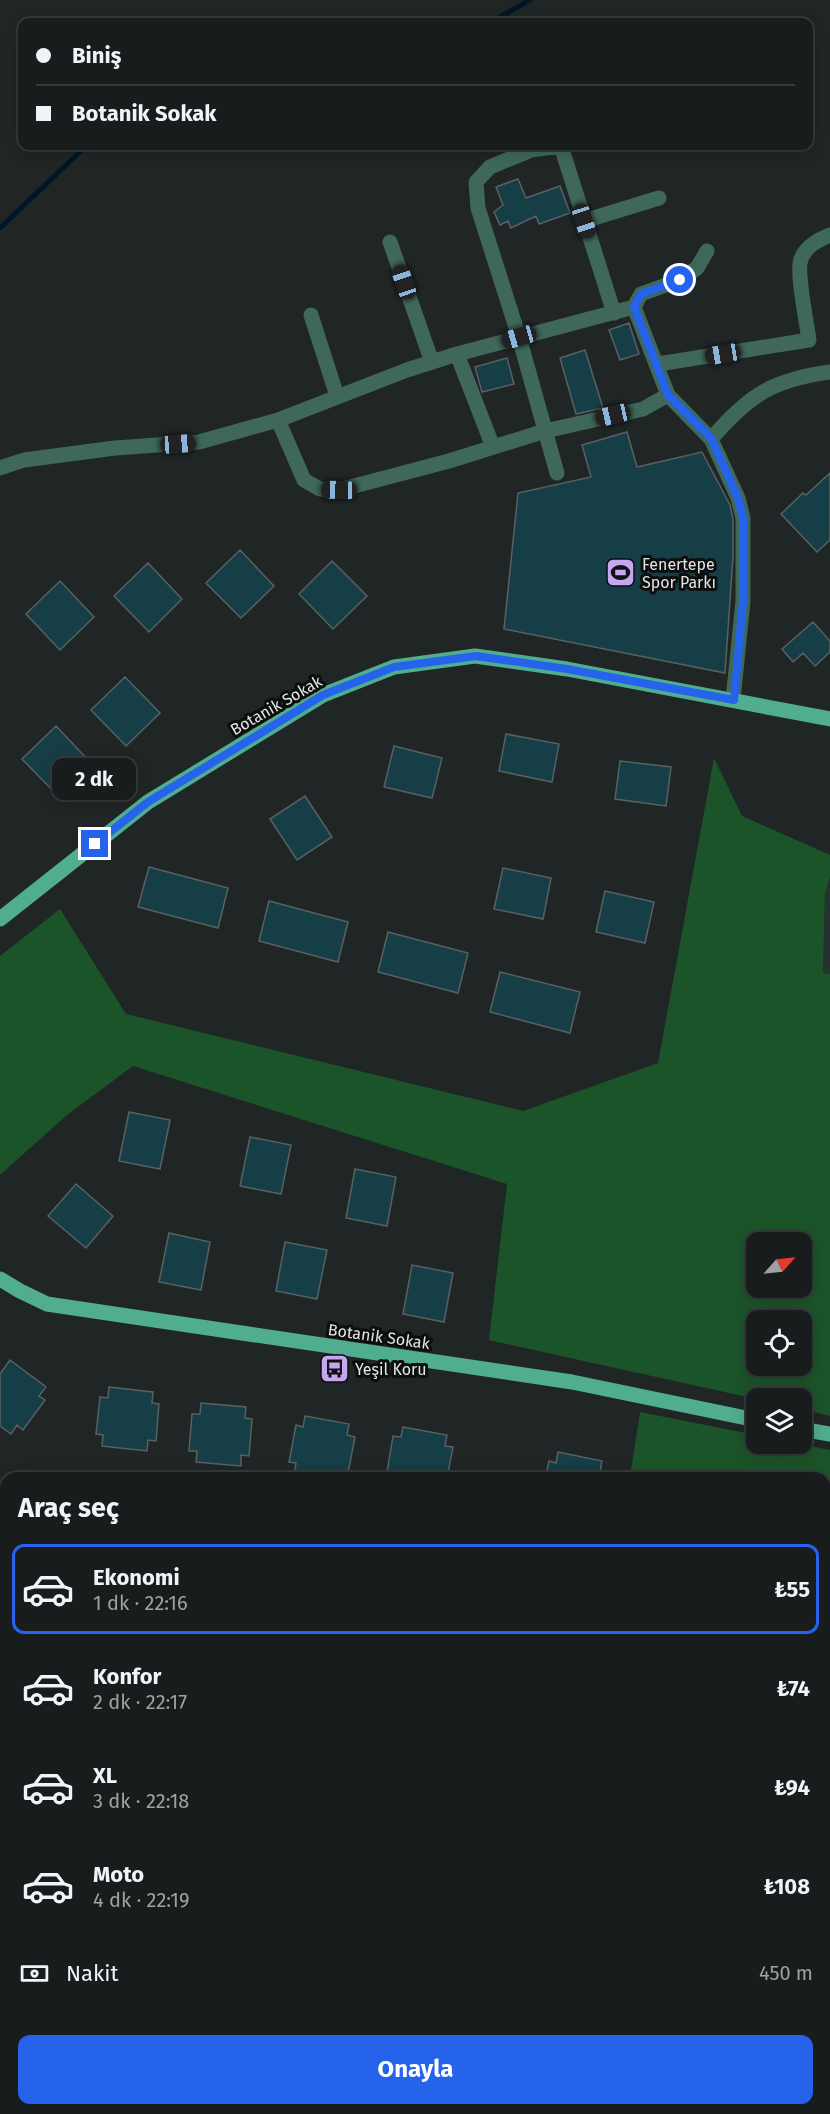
<!DOCTYPE html>
<html lang="tr">
<meta charset="utf-8">
<style>
body{margin:0;font-family:"Fira Sans",sans-serif;background:#252929;color:#f1f3f6;height:100vh;display:flex;flex-direction:column;font-size:22px;white-space:nowrap}
*{box-sizing:border-box;margin:0}
p{font-size:20px;color:#9fa1a3}
.icon{flex:none;width:33px;height:33px;fill:none;stroke:currentColor;stroke-width:2;stroke-linecap:round;stroke-linejoin:round}
.map{position:relative;flex:1;overflow:hidden}
.side{position:absolute;left:0px;top:1472px;width:831px;height:644px;display:flex;flex-direction:column;background:#181c1c;border-radius:18px 18px 0 0;box-shadow:0 3px 15px #0003,0 0 0 2px #363a3b}
.side>*{flex:none}
.hud{position:absolute;left:18px;top:18px;width:795px;height:132px;border-radius:12px;box-shadow:0 3px 15px #0003,0 0 0 2px #363a3b;display:grid;align-content:center;height:132px;padding:0 18px;background:#181c1c}
.needle{width:39px;rotate:63deg}
.tools{position:absolute;left:746px;top:1232px;display:grid;gap:12px}
.tools a{display:grid;place-items:center;width:66px;height:66px;border-radius:12px;background:#181c1c;box-shadow:0 3px 15px #0003,0 0 0 2px #363a3b;font-size:30px}
.end{position:absolute;width:27px;height:27px;margin:-14px;border:8px solid #2563eb;background:#fff;box-shadow:0 0 0 3px #fff}
.from{border-radius:50%}
.bubble{position:absolute;height:42px;border-radius:12px;background:#181c1c;box-shadow:0 3px 15px #0003,0 0 0 2px #363a3b;font-size:20px;font-weight:700;line-height:42px;text-align:center}
.car{position:absolute;width:18px;height:36px;margin:-18px -9px;border-radius:8px;box-shadow:0 0 4px 2px #0007;background:linear-gradient(#222 24%,#8ab4d8 0 40%,#222 0 76%,#8ab4d8 0 86%,#222 0)}
.hud b{display:flex;align-items:center;gap:21px;height:57px;font-size:22px}
.hud b+b{border-top:2px solid #363a3b}
.hud i{width:15px;height:15px;background:#f1f3f6}
ul{padding:0;list-style:none}
li{display:flex;align-items:center;gap:18px;height:90px;margin:0 12px 9px;padding:0 6px;border:3px solid transparent;border-radius:12px}
li div{flex:1}
li b{display:block;font-size:22px}
li em{font-style:normal;font-weight:700}
li.active{border-color:#2563eb}
li>.icon{width:54px;height:54px;stroke-width:1.5}
h2{padding:0 18px;font-size:27px;line-height:72px}
.pay{display:flex;align-items:center;gap:15px;height:66px;padding:0 18px;font-size:22px}
.pay p{margin-inline-start:auto}
.primary-button{display:flex;gap:12px;margin-top:auto;padding:12px 18px}
.primary-button a{flex:1;height:69px;border-radius:12px;background:#2563eb;color:#fff;font-size:24px;font-weight:700;line-height:69px;text-align:center}
.map>svg:first-child{display:block}
.built{fill:#263232}
.green{fill:#1c5429;fill-rule:evenodd}
.forest{fill:#0f6027}
.lines{fill:none;stroke-linecap:round;stroke-linejoin:round}
.stream{stroke:#001525;stroke-width:5}
.building{fill:#163e47;stroke:#5a6061;stroke-width:1.5}
.minor{stroke:#3f685a;stroke-width:15}
.major{stroke:#51ad90;stroke-width:15}
.highway{stroke:#56c8a5;stroke-width:18}
.route{stroke:#2563eb;stroke-width:8}
.labels{text-anchor:middle;stroke-width:6;stroke-linejoin:round;paint-order:stroke}
.poi-label{font-size:16px;fill:#e2e5e5;stroke:#0c0e0e;text-anchor:start}
.street-label{font-size:16px;fill:#e2e5e5;stroke:#0c0e0e}
</style>
<div class="map">
<svg width="830" height="2114" viewBox="0 0 830 2114">
<rect width="100%" height="100%" fill="#202525"/>
<path class="built" d="M830 876V974H823L825 893Z"/>
<path class="green" d="M714 758 742 816 830 855V876L825 893 823 973 830 974V1416L801 1409V1398L756 1399 489 1340 507 1184 133 1066 67 1115 0 1175V956L60 909 126 1014 523 1111 658 1063ZM756 1242H801V1287H756ZM756 1320H801V1365H756Z
M640 1412 756 1435V1443H794L830 1450V1741L825 1740V1478L630 1477Z
M6 1729V2109H685L684 2114H0V1730Z"/>
<path class="forest" d="M825 1843 830 1845V2004L825 2011Z"/>
<g class="lines">
<path class="stream" d="M491 22 530 0
M0 228 86 146"/>
</g>
<path class="building" d="M518 179 526 198 560 186 570 213 539 224 536 216 511 228 508 221 500 225 494 212 503 205 496 187Z
M629 323 639 354 620 360 609 330Z
M585 350 603 408 576 414 560 358Z
M507 358 514 384 482 392 475 367Z
M627 432 637 467 702 452 730 505 733 519V556L725 673 504 629 518 493 591 477 582 445Z
M830 473V540L817 552 781 514 803 493 806 495Z
M240 550 274 586 241 618 206 583Z
M332 561 367 596 333 629 299 594Z
M148 563 182 599 149 632 114 596Z
M60 581 94 617 60 650 26 614Z
M813 622 830 641V652L815 666 803 653 793 662 782 649Z
M125 677 160 713 126 746 91 710Z
M56 726 90 762 57 795 22 759Z
M506 734 559 744 552 782 499 771Z
M394 746 442 758 432 798 384 787Z
M620 761 671 767 666 806 615 799Z
M305 796 332 837 297 860 270 819Z
M149 867 228 888 218 928 138 907Z
M503 868 551 878 543 919 494 909Z
M605 891 654 902 645 943 596 932Z
M269 901 348 922 338 962 259 941Z
M388 932 468 953 458 993 378 972Z
M500 972 580 992 570 1033 490 1012Z
M129 1112 170 1120 160 1169 119 1161Z
M250 1137 291 1145 281 1194 240 1186Z
M355 1169 396 1177 387 1226 346 1218Z
M76 1184 113 1216 86 1248 48 1216Z
M169 1233 210 1242 201 1290 159 1282Z
M285 1242 327 1250 317 1299 276 1291Z
M412 1265 453 1273 444 1322 403 1314Z
M10 1360 46 1387 39 1396 45 1400 23 1430 17 1425 11 1434 0 1426V1374Z
M109 1387 153 1392 152 1403 159 1404 156 1441 148 1440 147 1451 102 1446 103 1435 96 1434 100 1397 108 1398Z
M201 1403 246 1407 245 1418 252 1419 249 1456 241 1455V1466L196 1462 197 1451H189L192 1414H200Z
M305 1416 349 1424 347 1435 355 1437 348 1473 340 1472 339 1478H314L294 1474 296 1463 289 1462 296 1425 303 1427Z
M403 1427 447 1435 445 1446 453 1447 447 1478H394V1474L387 1472 393 1436 401 1437Z
M558 1452 602 1461 599 1478H545L549 1461 556 1463Z"/>
<g class="lines">
<path class="minor" d="M584 221 659 198
M390 242 432 362
M707 251 697 268 680 280 641 294 634 307 668 395 711 439
M311 315 337 396
M457 354 493 447
M658 364 809 340C807 324 796 272 801 259 806 246 818 240 830 235
M278 420 304 480 320 489 339 490 449 461 545 431 643 409 668 395
M0 468 24 460 115 448 199 442 278 420 407 370 457 354 634 307
M557 473 519 337 478 208 476 182 490 167 531 150 561 146 614 313
M733 700 743 601V518L738 498 711 439C749 395 772 380 830 372"/>
<path class="major" d="M0 919 148 802 323 695 394 667 475 656 567 669 830 719
M0 1279 20 1291 47 1304 572 1382 756 1420
M801 1429 830 1434"/>
<path class="highway" d="M0 1649 6 1648
M0 1701 6 1700
M825 1786 830 1787
M825 1831 830 1832
M825 2022 830 2015
M825 2064 830 2057
M696 2114 697 2109
M762 2114 765 2109
M792 2114 795 2109"/>
</g>
<g class="lines">
<path class="route" d="M95 844 148 802 323 695 394 667 476 656 567 669 734 700 743 601V518L738 498 711 438 668 395 634 307 641 294 680 280"/>
</g>
<defs>
<symbol id="stadium-square" viewBox="-11 -11 22 22"><rect x="-9" y="-9" width="18" height="18" rx="4" fill="#c6a6f0" stroke="#0c0e0e"/><path d="M0-5a6.5 5 0 1 0 0 10a6.5 5 0 1 0 0-10ZM-3.5-1.8h7v3.6h-7Z" fill="#111"/></symbol>
<symbol id="bus-square" viewBox="-11 -11 22 22"><rect x="-9" y="-9" width="18" height="18" rx="4" fill="#c6a6f0" stroke="#0c0e0e"/><path d="M-5-6H5V4H4V6H2V4H-2V6H-4V4H-5ZM-3.5-4V0h7V-4ZM-3.5 1.2v1.5H-2V1.2ZM2 1.2v1.5H3.5V1.2Z" fill="#111"/></symbol>
</defs>
<g fill-rule="evenodd">
<use href="#stadium-square" x="604" y="556" width="33" height="33"/>
<use href="#bus-square" x="318" y="1352" width="33" height="33"/>
</g>
<g class="labels">
<g class="poi-label">
<text x="642" y="570">Fenertepe<tspan x="642" dy="18">Spor Parkı</tspan></text>
<text x="355" y="1375">Yeşil Koru</text>
</g>
<g class="street-label">
<text transform="translate(276 705) rotate(-30)" y="6">Botanik Sokak</text>
<text transform="translate(379 1336) rotate(8)" y="6">Botanik Sokak</text>
</g>
</g>
</svg>
<div class="tools">
<a><svg class="needle" viewBox="-14 -14 28 28"><path d="M0-13l5 13h-10z" fill="#e53935"/><path d="M0 13l5-13h-10z" fill="#9fa1a3"/></svg></a>
<a><svg class="icon" aria-label="locate" viewBox="0 0 24 24"><circle cx="12" cy="12" r="6"/><path d="M12 2v4M12 18v4M2 12h4M18 12h4"/></svg></a>
<a><svg class="icon" aria-label="layers" viewBox="0 0 24 24"><path d="M12 4l9 5-9 5-9-5zM3 14l9 5 9-5"/></svg></a>
</div>
<i class="end from" style="left:680px;top:280px"></i>
<i class="end" style="left:95px;top:844px"></i>
<div class="bubble" style="left:52px;top:758px;width:84px">2 dk</div>
<i class="car" style="left:584px;top:221px;rotate:162deg"></i>
<i class="car" style="left:404px;top:282px;rotate:341deg"></i>
<i class="car" style="left:519px;top:337px;rotate:254deg"></i>
<i class="car" style="left:723px;top:354px;rotate:261deg"></i>
<i class="car" style="left:613px;top:415px;rotate:257deg"></i>
<i class="car" style="left:178px;top:444px;rotate:86deg"></i>
<i class="car" style="left:339px;top:490px;rotate:271deg"></i>
<div class="hud">
<b><i class="from"></i>Biniş</b>
<b><i></i>Botanik Sokak</b>
</div>
<section class="side">
<h2>Araç seç</h2>
<ul>
<li class="active"><svg class="icon" aria-label="car" viewBox="0 0 24 24"><path d="M5 17H2v-5l4-1 3-4h7l3 4 3 1v5h-3M9 17h6M6 11h13"/><circle cx="7" cy="17" r="2"/><circle cx="17" cy="17" r="2"/></svg><div><b>Ekonomi</b><p>1 dk · 22:16</p></div><em>₺55</em></li>
<li><svg class="icon" aria-label="car" viewBox="0 0 24 24"><path d="M5 17H2v-5l4-1 3-4h7l3 4 3 1v5h-3M9 17h6M6 11h13"/><circle cx="7" cy="17" r="2"/><circle cx="17" cy="17" r="2"/></svg><div><b>Konfor</b><p>2 dk · 22:17</p></div><em>₺74</em></li>
<li><svg class="icon" aria-label="car" viewBox="0 0 24 24"><path d="M5 17H2v-5l4-1 3-4h7l3 4 3 1v5h-3M9 17h6M6 11h13"/><circle cx="7" cy="17" r="2"/><circle cx="17" cy="17" r="2"/></svg><div><b>XL</b><p>3 dk · 22:18</p></div><em>₺94</em></li>
<li><svg class="icon" aria-label="car" viewBox="0 0 24 24"><path d="M5 17H2v-5l4-1 3-4h7l3 4 3 1v5h-3M9 17h6M6 11h13"/><circle cx="7" cy="17" r="2"/><circle cx="17" cy="17" r="2"/></svg><div><b>Moto</b><p>4 dk · 22:19</p></div><em>₺108</em></li>
</ul>
<div class="pay"><svg class="icon" aria-label="cash" viewBox="0 0 24 24"><path d="M3 7h18v10H3z"/><circle cx="12" cy="12" r="2"/></svg>Nakit<p>450 m</p></div>
<div class="primary-button"><a>Onayla</a></div>
</section>
</div>
